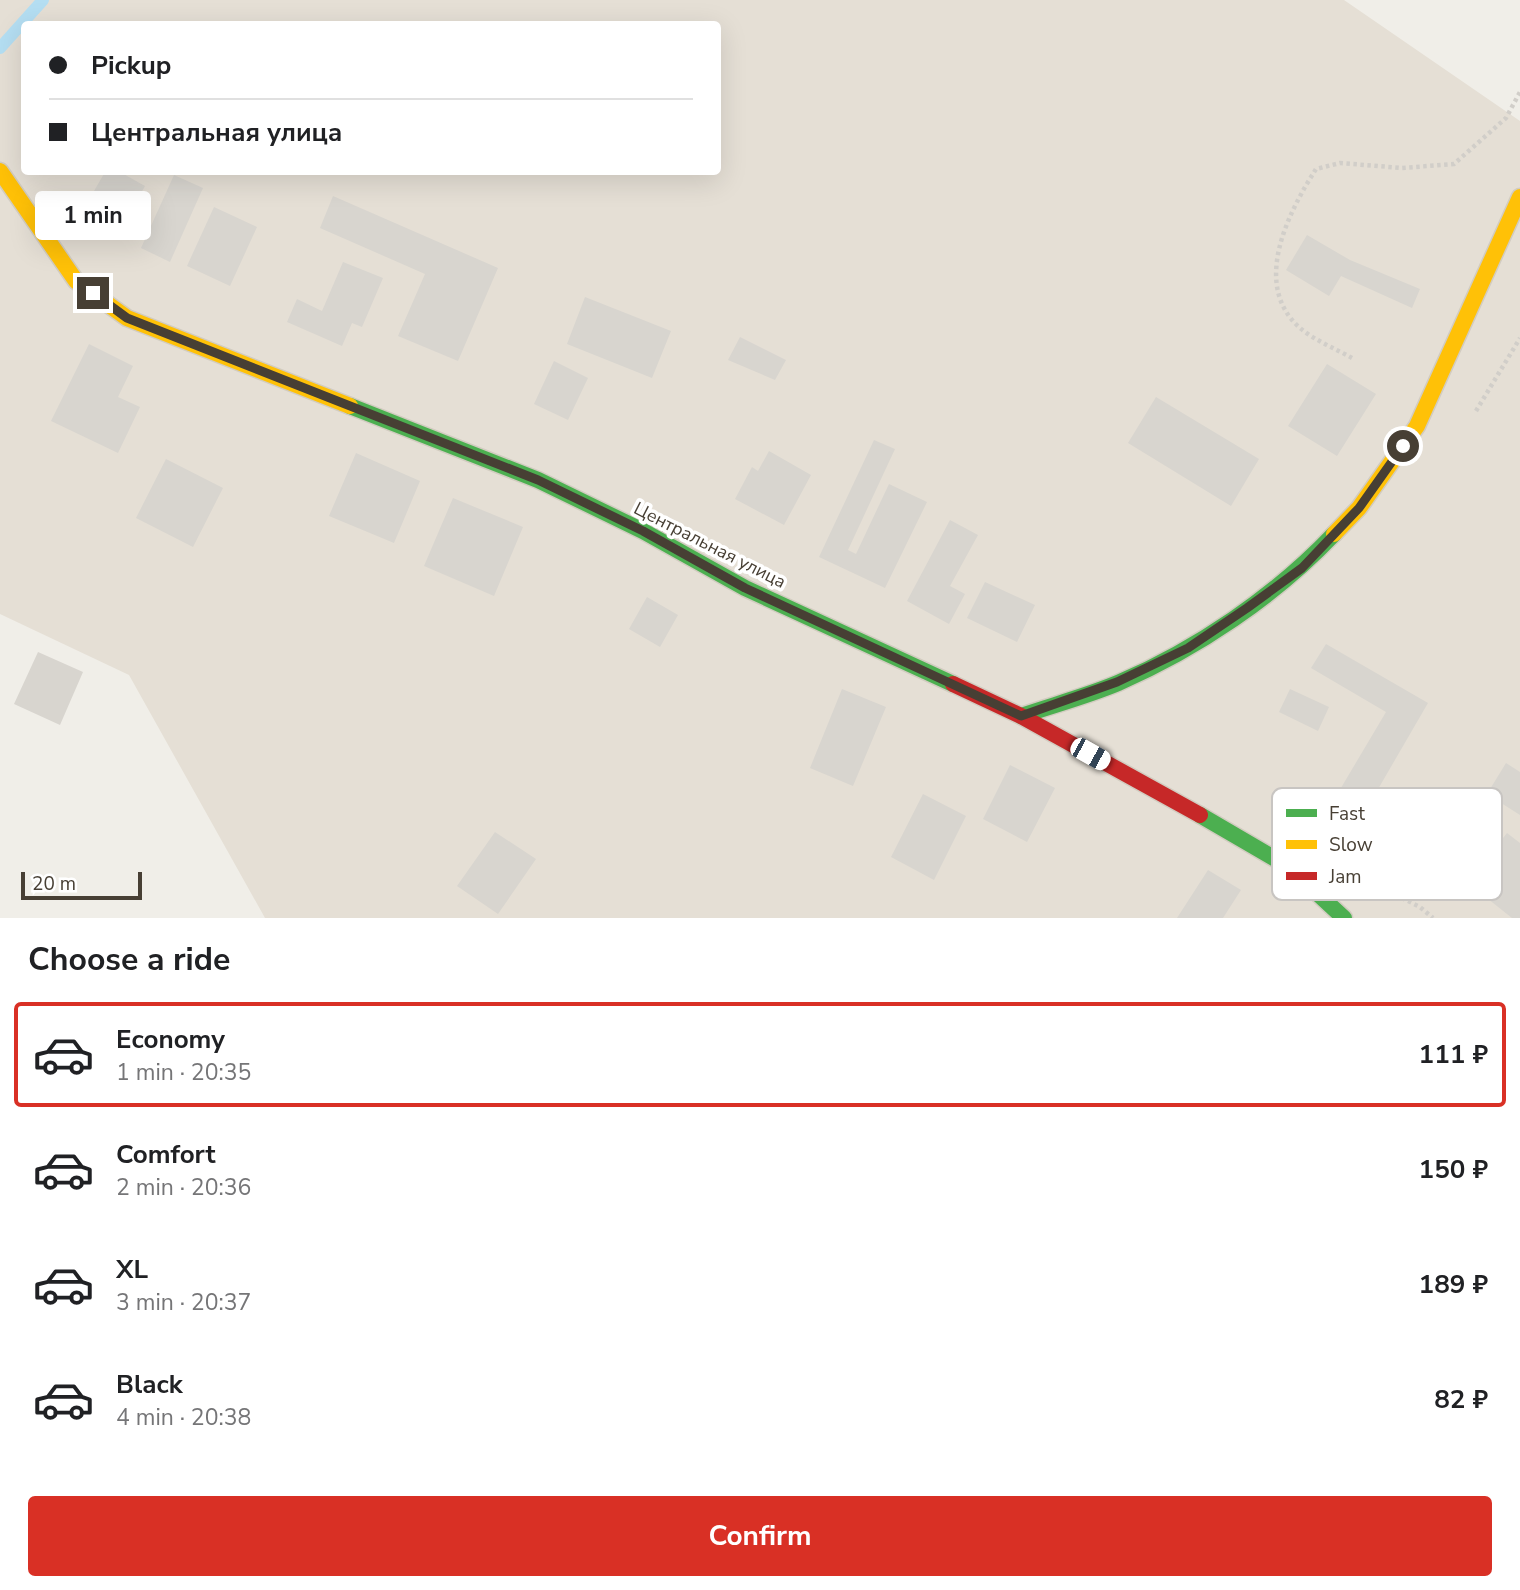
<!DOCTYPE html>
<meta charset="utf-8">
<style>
body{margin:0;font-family:"Nunito Sans",sans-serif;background:#f2f2f2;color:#202124;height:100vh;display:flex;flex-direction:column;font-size:26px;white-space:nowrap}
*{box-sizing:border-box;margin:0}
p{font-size:23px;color:#757577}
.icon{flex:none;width:38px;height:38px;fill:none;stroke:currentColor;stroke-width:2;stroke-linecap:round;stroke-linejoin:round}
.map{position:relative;height:918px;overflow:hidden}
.side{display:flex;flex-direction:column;background:#fff;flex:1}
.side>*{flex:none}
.banner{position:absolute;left:21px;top:21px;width:700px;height:154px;border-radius:7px;box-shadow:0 7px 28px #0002;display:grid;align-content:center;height:154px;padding:0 28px;background:#fff}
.scale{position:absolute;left:21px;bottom:18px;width:121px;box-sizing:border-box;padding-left:7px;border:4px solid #473f34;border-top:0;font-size:19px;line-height:24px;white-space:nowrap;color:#473f34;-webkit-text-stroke:5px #fff;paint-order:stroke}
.end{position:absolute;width:32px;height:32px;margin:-16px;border:9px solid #473f34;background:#fff;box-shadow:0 0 0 4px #fff}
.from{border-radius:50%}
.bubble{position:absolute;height:49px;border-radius:7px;background:#fff;box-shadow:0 7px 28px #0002;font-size:23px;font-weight:700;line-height:49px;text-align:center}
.car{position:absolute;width:21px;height:42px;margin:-21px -10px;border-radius:9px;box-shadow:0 0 5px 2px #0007;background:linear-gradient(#fff 24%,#345 0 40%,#fff 0 76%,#345 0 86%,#fff 0)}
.banner b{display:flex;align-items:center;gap:24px;height:66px;font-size:26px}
.banner b+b{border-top:2px solid #e0e0e0}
.banner i{width:18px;height:18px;background:#202124}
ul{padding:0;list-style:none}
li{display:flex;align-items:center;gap:21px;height:105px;margin:0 14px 10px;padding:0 14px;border:4px solid transparent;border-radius:7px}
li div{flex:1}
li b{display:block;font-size:26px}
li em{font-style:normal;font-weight:700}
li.selected{border-color:#d93025}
li>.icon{width:63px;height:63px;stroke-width:1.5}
h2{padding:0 28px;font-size:32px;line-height:84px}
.cta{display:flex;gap:14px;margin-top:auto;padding:14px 28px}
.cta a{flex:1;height:80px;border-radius:7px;background:#d93025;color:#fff;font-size:28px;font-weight:700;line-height:80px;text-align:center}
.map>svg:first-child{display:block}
.residential{fill:#e5dfd5;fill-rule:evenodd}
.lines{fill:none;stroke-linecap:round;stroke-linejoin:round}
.stream{stroke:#b4def2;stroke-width:12}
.building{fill:#d8d5cf}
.fast-casing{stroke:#d2ccc0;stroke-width:19}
.slow-casing{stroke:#d2ccc0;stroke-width:19}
.jam-casing{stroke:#d2ccc0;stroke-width:19}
.path{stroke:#d1cec9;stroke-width:4.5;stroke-dasharray:3.5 3.5;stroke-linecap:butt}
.fast{stroke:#4caf50;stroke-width:16}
.slow{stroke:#ffc107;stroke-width:16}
.jam{stroke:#c62828;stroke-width:16}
.route{stroke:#473f34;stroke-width:9}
.labels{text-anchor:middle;stroke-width:7;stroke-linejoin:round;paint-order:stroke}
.street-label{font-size:18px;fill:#473f34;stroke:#fff}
.key{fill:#fff;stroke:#c8c5c2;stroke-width:2}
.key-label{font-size:19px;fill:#473f34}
</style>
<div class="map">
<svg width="1520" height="918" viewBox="0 0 1520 918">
<rect width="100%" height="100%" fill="#f0eee8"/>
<path class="residential" d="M0 0H1344L1520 121V918H265L129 675 0 614ZM24 24H718V172H24Z"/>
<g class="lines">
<path class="stream" d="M0 48 43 0"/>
</g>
<path class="building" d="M105 172H120L145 186 119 231 83 210Z
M174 175 203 188 170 262 141 248Z
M333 196 498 268 458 361 398 336 425 274 320 228Z
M214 207 257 227 230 286 187 266Z
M1307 235 1350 260 1420 289 1412 308 1341 276 1329 296 1286 270Z
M343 262 383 278 362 327 352 323 342 346 287 322 297 299 322 311Z
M585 297 671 331 652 378 567 344Z
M740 337 786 360 775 380 728 360Z
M89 344 133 366 118 397 140 407 118 453 51 421Z
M554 361 588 378 568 420 534 404Z
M1327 364 1376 394 1337 456 1288 426Z
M1156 397 1259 459 1231 506 1128 443Z
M874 440 895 449 848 550 856 554 889 484 927 502 885 588 819 557Z
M769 451 811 475 784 525 735 499 752 467 758 471Z
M356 453 420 481 394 543 329 516Z
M166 459 223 488 193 547 136 518Z
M453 498 523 527 494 596 424 566Z
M950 520 978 535 950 586 965 594 949 624 907 601Z
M985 582 1035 605 1017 642 967 618Z
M647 597 678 615 660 647 629 629Z
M1326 644 1428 703 1363 815 1335 798 1386 712 1311 668Z
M38 652 83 672 60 725 14 704Z
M842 689 886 707 853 786 810 768Z
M1290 689 1329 707 1318 731 1279 712Z
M1506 763 1520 772V815L1487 794Z
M1010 765 1055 788 1027 842 983 819Z
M923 794 966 816 934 880 891 857Z
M495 832 536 859 498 914 457 886Z
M1507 833 1520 843V918H1512L1468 883Z
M1208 870 1241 890 1223 918H1177Z"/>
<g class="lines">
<defs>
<path id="fast" d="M350 406 538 480 643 531 745 588 953 684
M1021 716C1053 705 1087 696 1118 683 1197 649 1275 596 1334 534
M1200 815 1289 867 1344 918"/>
<path id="slow" d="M0 171 76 281 127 318 350 406
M1334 534 1359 508 1417 426 1520 197"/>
<path id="jam" d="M953 684 1021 716 1200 815"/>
</defs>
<use href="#fast" class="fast-casing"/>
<use href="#slow" class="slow-casing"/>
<use href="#jam" class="jam-casing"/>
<path class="path" d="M1352 358C1336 349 1314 340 1300 328 1251 285 1288 213 1316 169L1340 163 1402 168 1454 164 1506 118 1520 92
M1476 411 1520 338
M1358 876 1420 907 1433 918"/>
<use href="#fast" class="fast"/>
<use href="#slow" class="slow"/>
<use href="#jam" class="jam"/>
</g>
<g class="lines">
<path class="route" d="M93 293 127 318 538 480 643 531 745 588 1021 716 1117 682 1188 648 1247 608 1302 568 1359 508 1403 446"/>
</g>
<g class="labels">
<g class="street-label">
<text transform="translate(710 545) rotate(27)" y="6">Центральная улица</text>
</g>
</g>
<rect x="1272" y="788" width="230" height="112" rx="10" class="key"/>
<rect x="1286" y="809" width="31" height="8" fill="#4caf50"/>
<rect x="1286" y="840" width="31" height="9" fill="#ffc107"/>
<rect x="1286" y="872" width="31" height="8" fill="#c62828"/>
<g class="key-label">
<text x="1329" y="820">Fast</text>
<text x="1329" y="851">Slow</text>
<text x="1329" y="883">Jam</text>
</g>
</svg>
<div class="scale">20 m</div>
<i class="end from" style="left:1403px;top:446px"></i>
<i class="end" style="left:93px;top:293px"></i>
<div class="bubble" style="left:35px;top:191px;width:116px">1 min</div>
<i class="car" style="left:1090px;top:754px;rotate:119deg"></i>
<div class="banner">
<b><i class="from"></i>Pickup</b>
<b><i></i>Центральная улица</b>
</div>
</div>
<section class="side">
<h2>Choose a ride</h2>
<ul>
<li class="selected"><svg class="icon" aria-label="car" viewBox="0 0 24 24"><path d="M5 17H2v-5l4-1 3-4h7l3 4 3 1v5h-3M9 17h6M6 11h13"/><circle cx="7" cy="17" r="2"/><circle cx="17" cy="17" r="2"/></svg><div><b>Economy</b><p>1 min · 20:35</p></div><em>111 ₽</em></li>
<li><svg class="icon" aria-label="car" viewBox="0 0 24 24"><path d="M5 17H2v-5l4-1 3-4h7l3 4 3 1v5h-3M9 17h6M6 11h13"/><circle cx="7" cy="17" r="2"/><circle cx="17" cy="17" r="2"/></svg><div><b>Comfort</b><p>2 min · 20:36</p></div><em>150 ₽</em></li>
<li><svg class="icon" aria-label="car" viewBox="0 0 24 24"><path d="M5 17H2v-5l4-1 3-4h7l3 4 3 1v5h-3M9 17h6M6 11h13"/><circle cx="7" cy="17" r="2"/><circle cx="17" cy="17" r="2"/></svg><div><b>XL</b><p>3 min · 20:37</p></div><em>189 ₽</em></li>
<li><svg class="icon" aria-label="car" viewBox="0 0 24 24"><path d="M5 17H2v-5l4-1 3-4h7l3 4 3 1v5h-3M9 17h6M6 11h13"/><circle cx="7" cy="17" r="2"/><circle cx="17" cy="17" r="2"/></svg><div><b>Black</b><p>4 min · 20:38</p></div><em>82 ₽</em></li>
</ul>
<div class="cta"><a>Confirm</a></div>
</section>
